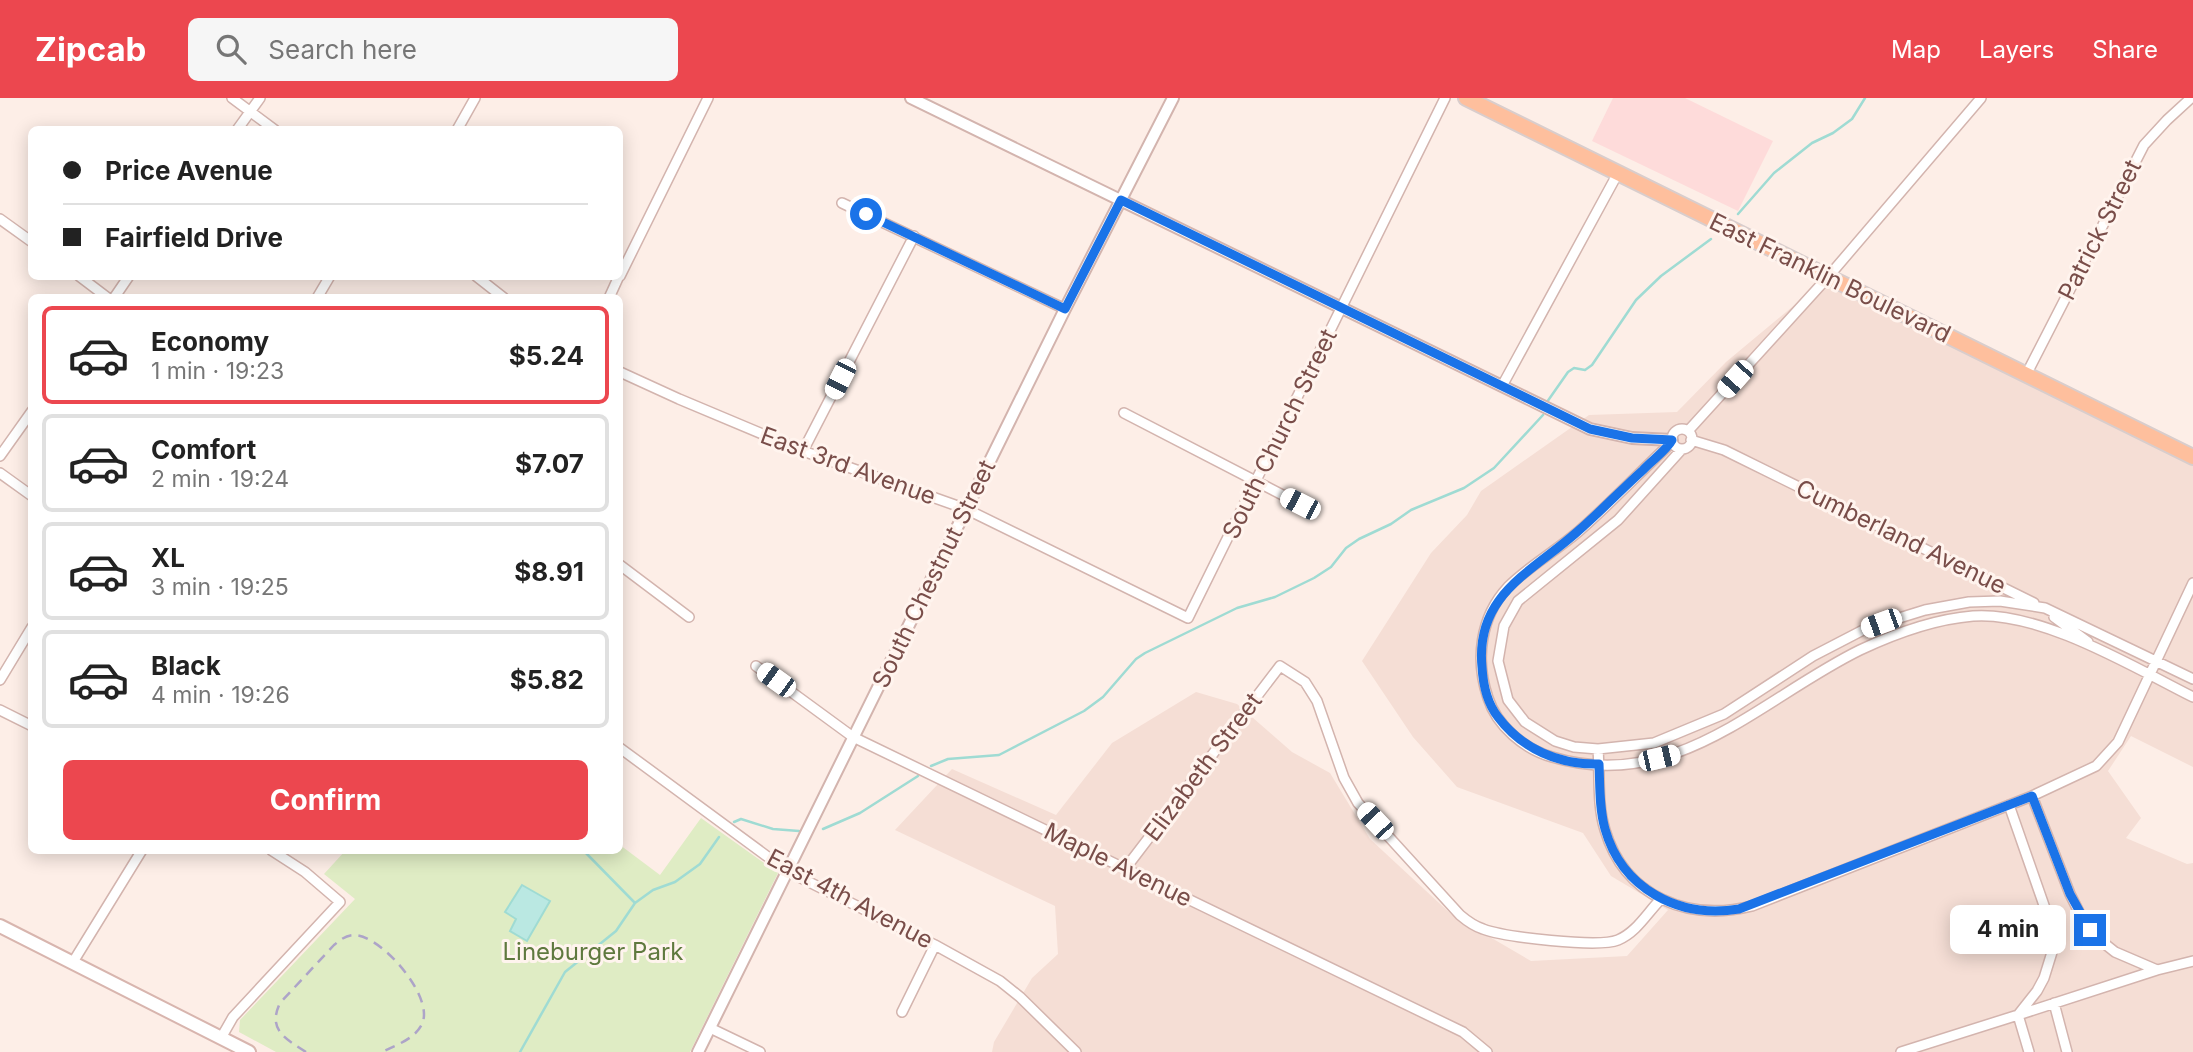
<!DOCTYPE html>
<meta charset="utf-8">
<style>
body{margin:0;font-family:Inter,sans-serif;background:#f6f6f6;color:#222;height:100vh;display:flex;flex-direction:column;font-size:26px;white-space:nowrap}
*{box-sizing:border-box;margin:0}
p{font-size:23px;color:#767676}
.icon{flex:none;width:38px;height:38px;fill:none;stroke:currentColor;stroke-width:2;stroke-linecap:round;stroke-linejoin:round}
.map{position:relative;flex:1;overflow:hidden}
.sheet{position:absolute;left:28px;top:196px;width:595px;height:560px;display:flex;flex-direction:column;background:#fff;border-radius:10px;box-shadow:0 4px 18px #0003}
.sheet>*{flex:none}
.banner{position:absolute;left:28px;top:28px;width:595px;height:154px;border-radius:10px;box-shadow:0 4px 18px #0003;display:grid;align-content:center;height:154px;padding:0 35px;background:#fff}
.end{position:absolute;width:32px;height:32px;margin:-16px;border:9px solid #1a73e8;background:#fff;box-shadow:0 0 0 4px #fff}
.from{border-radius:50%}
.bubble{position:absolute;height:49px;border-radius:10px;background:#fff;box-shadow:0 4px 18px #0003;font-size:23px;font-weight:700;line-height:49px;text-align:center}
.car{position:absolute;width:21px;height:42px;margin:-21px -10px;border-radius:9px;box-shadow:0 0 5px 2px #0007;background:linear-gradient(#fff 24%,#345 0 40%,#fff 0 76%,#345 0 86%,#fff 0)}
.banner b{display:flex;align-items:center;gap:24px;height:66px;font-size:26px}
.banner b+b{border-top:2px solid #e0e0e0}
.banner i{width:18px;height:18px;background:#222}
ul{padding:12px 0 0;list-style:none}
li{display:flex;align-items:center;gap:21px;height:98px;margin:0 14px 10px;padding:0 21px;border:4px solid #e0e0e0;border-radius:10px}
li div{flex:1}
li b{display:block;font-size:26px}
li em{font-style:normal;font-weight:700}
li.on{border-color:#ec474f}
li>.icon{width:63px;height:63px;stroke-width:1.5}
.cta{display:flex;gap:14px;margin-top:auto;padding:14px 35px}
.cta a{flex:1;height:80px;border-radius:10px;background:#ec474f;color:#fff;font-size:28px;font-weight:700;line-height:80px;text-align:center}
header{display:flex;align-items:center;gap:42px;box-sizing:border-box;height:98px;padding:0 35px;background:#ec474f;color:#fff}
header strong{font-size:33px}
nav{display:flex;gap:38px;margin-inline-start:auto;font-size:24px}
.search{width:490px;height:63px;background:#f6f6f6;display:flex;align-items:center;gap:18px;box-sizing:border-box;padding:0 24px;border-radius:10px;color:#767676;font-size:26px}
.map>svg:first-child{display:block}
.residential{fill:#f5ded5}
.commercial{fill:#fedbda}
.green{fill:#dfecc4}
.water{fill:#bae8e2;stroke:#9fdbd3;stroke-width:2}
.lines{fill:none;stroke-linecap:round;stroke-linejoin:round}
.stream{stroke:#9fdbd3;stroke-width:2.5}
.minor-casing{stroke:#d3b4ae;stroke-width:12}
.tertiary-casing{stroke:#d3b4ae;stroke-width:14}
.secondary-casing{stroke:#d8b5ae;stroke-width:16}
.primary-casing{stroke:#d9cdcc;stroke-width:18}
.minor{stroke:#fff;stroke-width:9}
.tertiary{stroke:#fff;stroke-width:10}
.secondary{stroke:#fff;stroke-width:12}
.primary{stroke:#febf9d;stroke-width:14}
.rail{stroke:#ada4c8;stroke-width:2.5;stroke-dasharray:10 7;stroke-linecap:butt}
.route{stroke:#1a73e8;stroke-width:9}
.labels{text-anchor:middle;stroke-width:6;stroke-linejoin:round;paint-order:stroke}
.street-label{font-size:24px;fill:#794d49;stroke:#fff4ee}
.park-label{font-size:24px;fill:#5f793e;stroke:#fff4ee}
</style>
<header>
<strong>Zipcab</strong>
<div class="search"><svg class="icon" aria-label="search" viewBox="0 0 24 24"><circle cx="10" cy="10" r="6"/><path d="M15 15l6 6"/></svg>Search here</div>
<nav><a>Map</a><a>Layers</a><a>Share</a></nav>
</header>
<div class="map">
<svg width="2193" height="954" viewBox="0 0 2193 954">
<rect width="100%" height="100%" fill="#fdeee7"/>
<path class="residential" d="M1828 179 2193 368V669L2131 638 2108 673 2141 720 2126 740 2187 766 2193 765V954H992L994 944 1032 880 1058 856 1055 808 895 732 952 671 1056 717 1112 645 1196 594 1237 606 1292 654 1330 675 1370 741 1452 817 1531 863 1627 858 1668 812 1611 778 1583 735 1457 689 1413 639 1362 563 1431 455 1467 417 1481 393 1589 317 1677 314 1726 264Z"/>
<path class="commercial" d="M1613 0H1685L1773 43 1738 113 1592 43Z"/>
<path class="green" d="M701 720 778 775 690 954H276L239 934 240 922 355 801 324 776 345 753 620 752V747L660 777Z"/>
<path class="water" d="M522 787 550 803 527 843 510 833 516 821 505 814Z"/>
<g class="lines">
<path class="stream" d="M1738 116 1774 75 1812 45 1833 35 1852 21 1865 0
M1547 304 1568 274 1574 270 1585 272 1592 267 1636 202 1661 178 1711 141
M931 668 948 661 999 657 1084 613 1103 599 1136 561 1145 555 1237 510 1275 499 1314 480 1331 469 1346 450 1359 441 1391 426 1411 412 1464 390 1494 370 1543 317
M734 724 741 721 773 731 799 733
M823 731 860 715 918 678
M583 752 635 805
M520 954 565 874 616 833 635 805 653 792 675 784 700 766 719 739"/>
<defs>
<path id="minor" d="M232 0 275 32
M237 32 260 0
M457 32 475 0
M842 105 1065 211
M0 121 32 144
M79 178 108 200
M476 178 504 200
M620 178 708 0
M114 200 129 178
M317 200 330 178
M609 200 619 178
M620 274 679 301 803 353 966 411 1188 520 1445 0
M2026 277 2144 47 2167 22 2191 0
M1502 288 1618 75
M1124 315 1300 406
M1672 341a10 10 0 1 1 20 0a10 10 0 1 1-20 0Z
M1688 333 1828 179 1981 0
M1691 342 1724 352 2034 505
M1672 344C1641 373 1611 405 1579 433 1556 453 1529 468 1508 489 1480 519 1475 562 1488 600 1497 628 1524 651 1552 659 1676 696 1760 601 1860 552 1894 536 1936 521 1973 518 2041 513 2133 569 2193 599
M1682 351 1618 422 1518 503 1504 528 1498 563 1508 602 1525 624 1555 643 1574 649 1598 651 1654 645 1724 616 1813 558 1867 530 1925 512 1969 504 2000 503 2045 510 2193 581
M803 353 914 138
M0 358 32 313
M0 375 32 398
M620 467 689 519
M2054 519 2088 544
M756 568 853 639 1463 934 1487 954
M0 582 32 529
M0 612 32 628
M620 650 787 773 935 847 1000 883 1020 899 1076 954
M1598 651C1600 677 1597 707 1605 732 1625 799 1688 824 1752 808L2032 698 2096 668 2118 644 2193 485
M2032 698 2070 796 2084 824 2095 838 2115 854 2157 872 2193 863
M1125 771 1280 568 1305 584 1317 603 1344 680 1358 705 1460 817C1467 823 1474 828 1483 831 1504 839 1598 850 1618 842 1637 834 1647 815 1661 801
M73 864 142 752
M2054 905 2067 954
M902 914 935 847
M710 930 760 954
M221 940 233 919 340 804 305 774 271 752
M1901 954 2018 917 2037 893 2044 880 2053 851 2054 836 2009 707
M2029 954 2018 917 2157 872"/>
<path id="tertiary" d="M911 0 1590 331 1632 340 1672 342
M698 954 1065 211 1173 0"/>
<path id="secondary" d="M0 828 249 954"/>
<path id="primary" d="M1466 0 2193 359"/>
</defs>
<use href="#minor" class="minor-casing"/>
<use href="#tertiary" class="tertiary-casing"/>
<use href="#secondary" class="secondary-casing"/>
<use href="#primary" class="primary-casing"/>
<use href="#minor" class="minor"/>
<use href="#tertiary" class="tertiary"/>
<use href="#secondary" class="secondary"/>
<use href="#primary" class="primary"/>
<path class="rail" d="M306 954C286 941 267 932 280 905L334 847C340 842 346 837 354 837 381 837 435 899 422 926 415 941 396 947 382 954"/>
</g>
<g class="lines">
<path class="route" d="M866 116 1065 211 1121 102 1590 331 1632 340 1672 342C1666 353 1652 362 1643 372 1621 392 1600 414 1577 434 1532 474 1475 497 1482 569 1483 586 1487 605 1498 619 1522 651 1559 667 1599 666 1600 687 1599 710 1605 731 1622 791 1679 821 1739 811L2032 698 2070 796 2090 832"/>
</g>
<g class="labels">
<g class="street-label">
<text transform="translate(2100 132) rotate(-63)" y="8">Patrick Street</text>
<text transform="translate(1830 180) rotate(26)" y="8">East Franklin Boulevard</text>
<text transform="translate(1280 336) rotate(-64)" y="8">South Church Street</text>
<text transform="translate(848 368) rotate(20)" y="8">East 3rd Avenue</text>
<text transform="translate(1901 439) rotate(26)" y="8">Cumberland Avenue</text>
<text transform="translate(934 476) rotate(-64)" y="8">South Chestnut Street</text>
<text transform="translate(1203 669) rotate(-53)" y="8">Elizabeth Street</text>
<text transform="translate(1118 767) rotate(26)" y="8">Maple Avenue</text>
<text transform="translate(850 801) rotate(28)" y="8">East 4th Avenue</text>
</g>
<g class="park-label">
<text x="593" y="862">Lineburger Park</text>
</g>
</g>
</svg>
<i class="end from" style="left:866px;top:116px"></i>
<i class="end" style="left:2090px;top:832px"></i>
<div class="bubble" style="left:1950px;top:807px;width:116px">4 min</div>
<i class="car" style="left:840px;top:281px;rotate:207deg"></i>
<i class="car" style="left:1735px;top:281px;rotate:222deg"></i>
<i class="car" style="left:1300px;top:406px;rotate:297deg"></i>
<i class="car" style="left:1881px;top:525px;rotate:250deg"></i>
<i class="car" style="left:776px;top:582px;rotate:306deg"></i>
<i class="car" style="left:1659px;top:660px;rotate:77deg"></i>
<i class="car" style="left:1375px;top:723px;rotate:317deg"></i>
<div class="banner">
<b><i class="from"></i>Price Avenue</b>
<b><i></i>Fairfield Drive</b>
</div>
<section class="sheet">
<ul>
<li class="on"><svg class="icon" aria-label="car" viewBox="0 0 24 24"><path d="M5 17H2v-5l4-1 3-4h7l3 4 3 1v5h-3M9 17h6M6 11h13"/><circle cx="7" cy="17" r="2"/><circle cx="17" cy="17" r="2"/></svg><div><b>Economy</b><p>1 min · 19:23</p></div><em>$5.24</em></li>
<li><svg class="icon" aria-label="car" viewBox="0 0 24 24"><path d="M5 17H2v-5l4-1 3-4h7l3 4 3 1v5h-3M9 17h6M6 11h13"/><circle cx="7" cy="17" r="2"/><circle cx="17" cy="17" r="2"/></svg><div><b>Comfort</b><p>2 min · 19:24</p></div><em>$7.07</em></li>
<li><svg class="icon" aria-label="car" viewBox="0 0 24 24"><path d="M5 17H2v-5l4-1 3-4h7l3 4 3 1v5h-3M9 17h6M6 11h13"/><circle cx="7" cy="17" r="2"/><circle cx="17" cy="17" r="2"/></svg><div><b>XL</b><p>3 min · 19:25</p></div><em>$8.91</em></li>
<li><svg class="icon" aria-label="car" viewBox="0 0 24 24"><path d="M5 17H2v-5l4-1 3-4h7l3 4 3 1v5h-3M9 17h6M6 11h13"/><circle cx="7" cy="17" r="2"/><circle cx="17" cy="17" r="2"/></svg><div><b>Black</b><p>4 min · 19:26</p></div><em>$5.82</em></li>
</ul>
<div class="cta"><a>Confirm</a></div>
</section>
</div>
